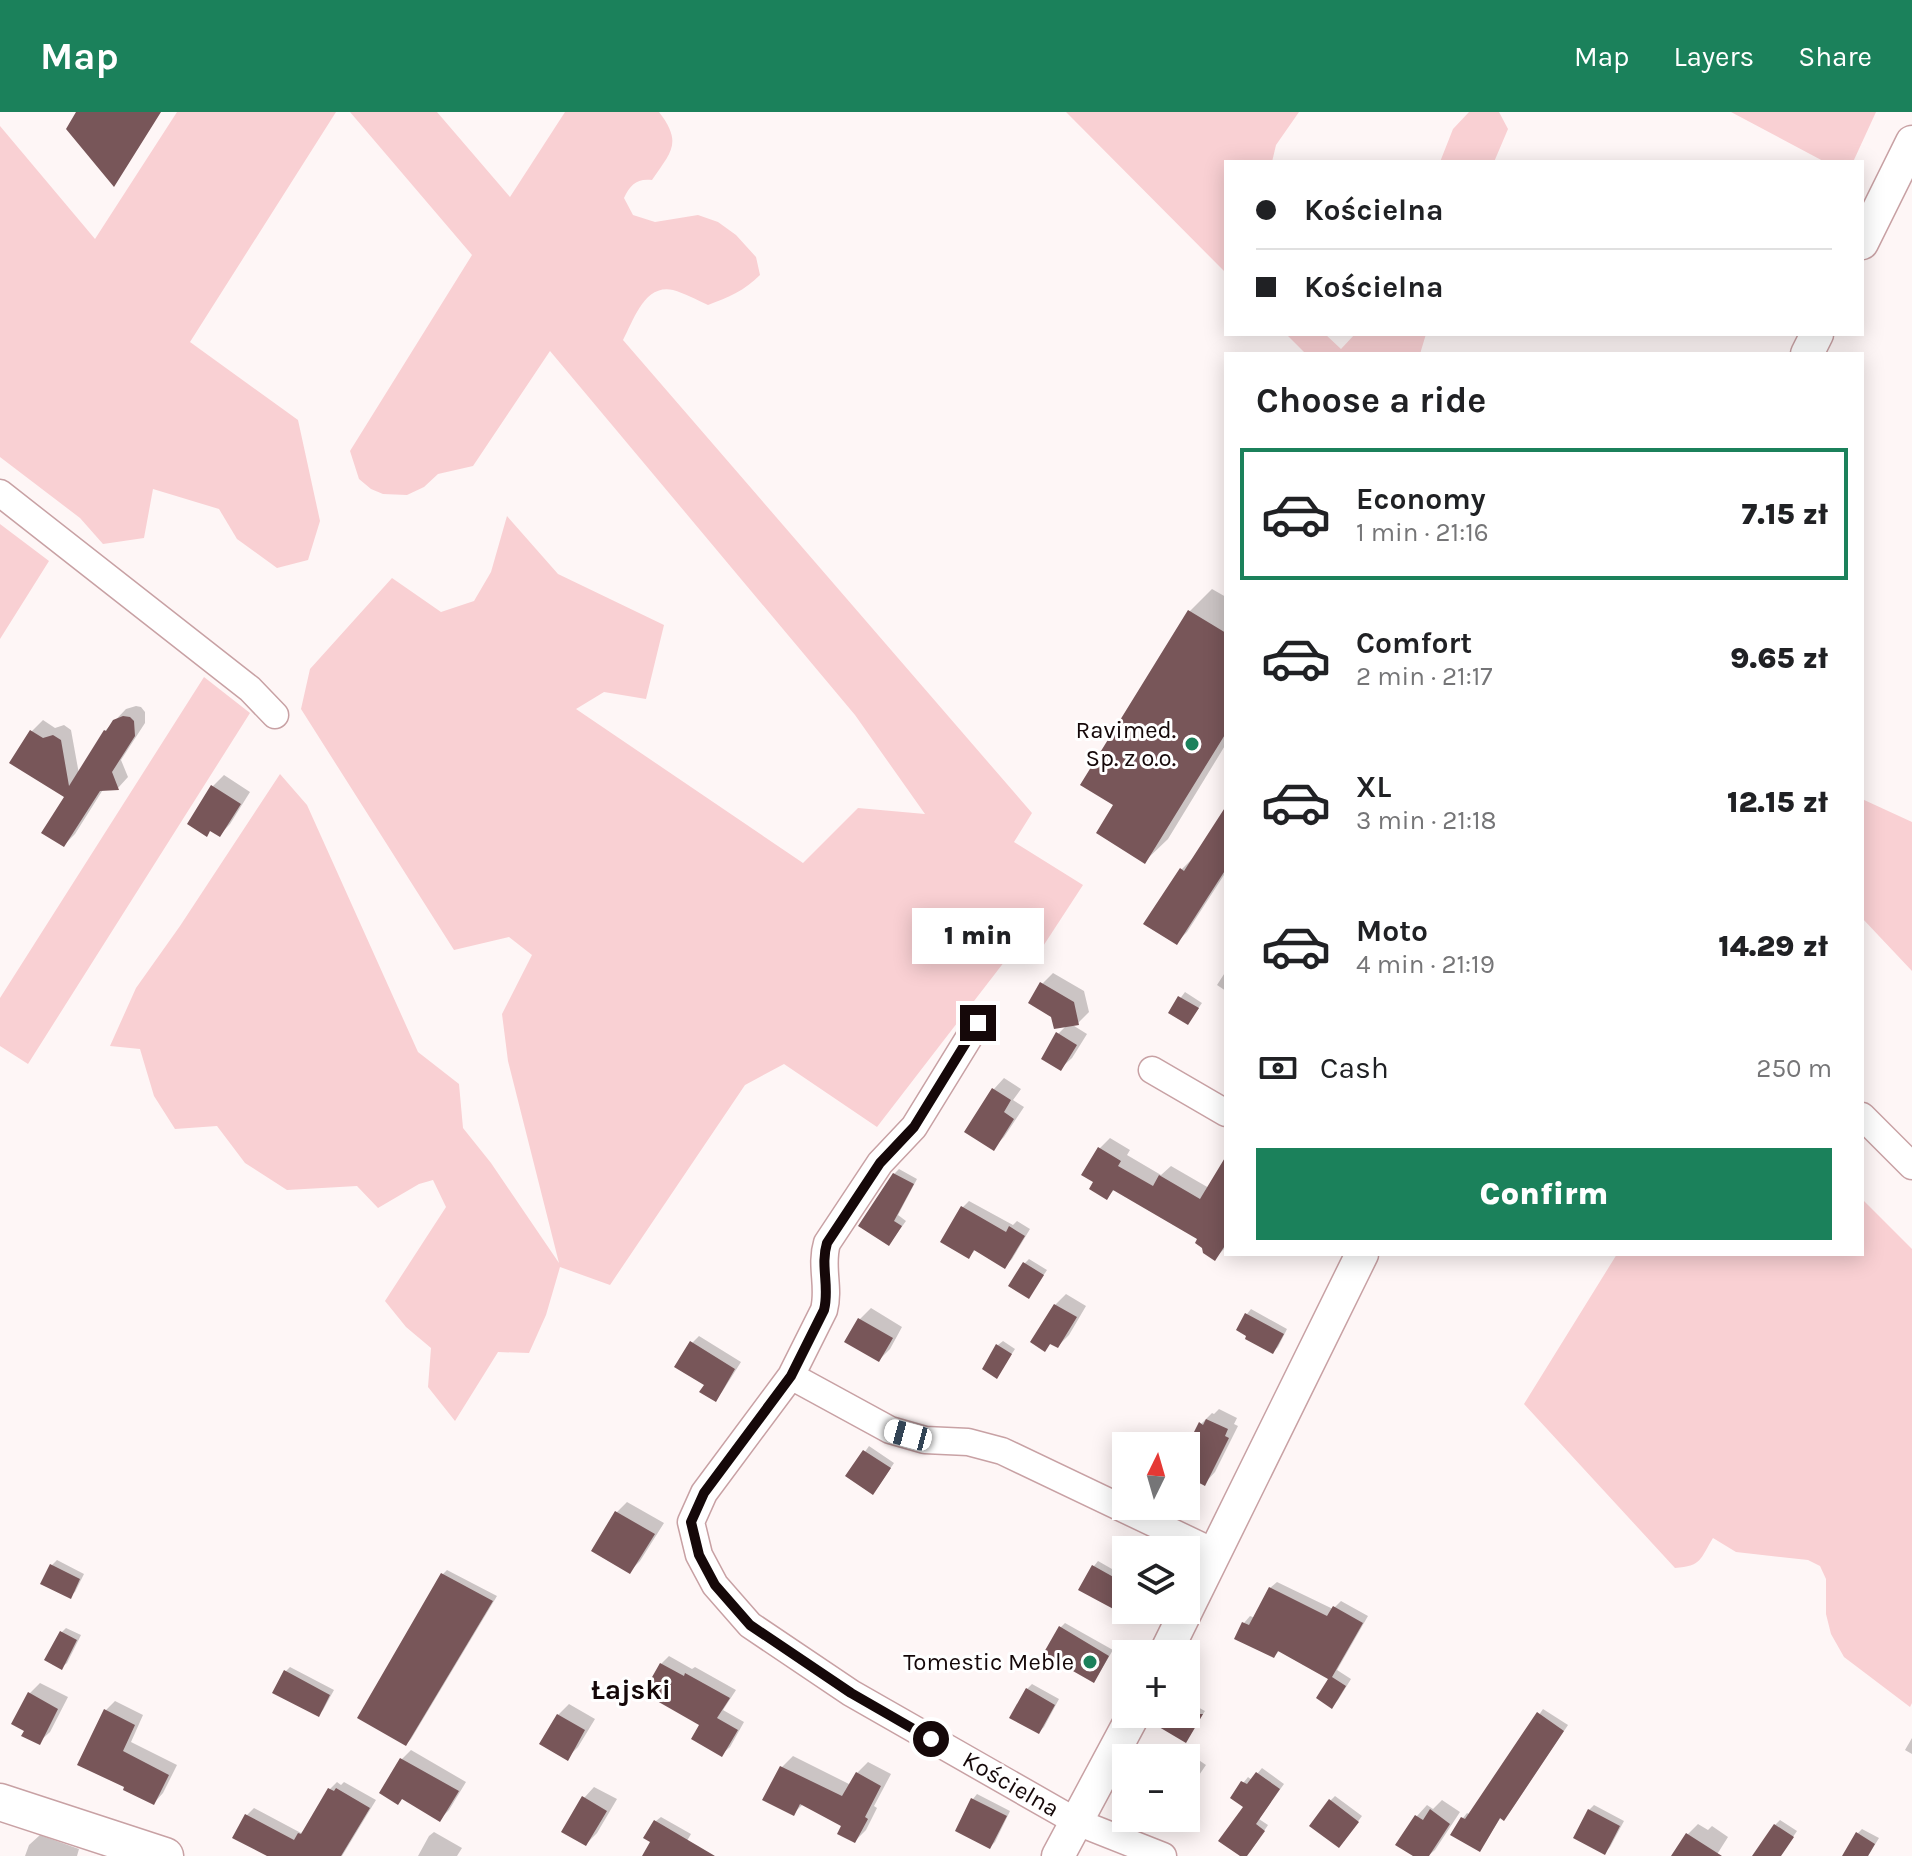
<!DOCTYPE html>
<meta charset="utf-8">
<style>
body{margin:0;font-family:Karla,sans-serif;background:#f6f6f6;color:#202124;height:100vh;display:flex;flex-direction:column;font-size:30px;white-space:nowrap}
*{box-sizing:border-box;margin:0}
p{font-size:26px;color:#757577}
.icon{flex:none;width:44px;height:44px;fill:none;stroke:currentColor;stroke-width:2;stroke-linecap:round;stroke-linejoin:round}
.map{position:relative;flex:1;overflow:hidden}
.sheet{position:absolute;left:1224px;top:240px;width:640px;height:904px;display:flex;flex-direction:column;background:#fff;border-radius:0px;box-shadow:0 4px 20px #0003}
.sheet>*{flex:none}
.banner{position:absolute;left:1224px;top:48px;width:640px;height:176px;border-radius:0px;box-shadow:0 4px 20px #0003;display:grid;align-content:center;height:176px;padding:0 32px;background:#fff}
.needle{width:52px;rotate:5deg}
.fabs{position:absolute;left:1112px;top:1320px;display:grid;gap:16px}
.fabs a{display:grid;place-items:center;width:88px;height:88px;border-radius:0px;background:#fff;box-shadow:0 4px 20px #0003;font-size:40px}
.end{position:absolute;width:36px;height:36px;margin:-18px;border:10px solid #150809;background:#fff;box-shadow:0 0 0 4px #fff}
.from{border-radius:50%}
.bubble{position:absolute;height:56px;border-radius:0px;background:#fff;box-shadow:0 4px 20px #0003;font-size:26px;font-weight:800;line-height:56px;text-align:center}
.car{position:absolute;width:24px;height:48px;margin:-24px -12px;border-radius:10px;box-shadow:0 0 6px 2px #0007;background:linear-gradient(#fff 24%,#345 0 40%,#fff 0 76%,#345 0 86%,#fff 0)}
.banner b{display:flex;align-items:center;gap:28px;height:76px;font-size:30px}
.banner b+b{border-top:2px solid #e0e0e0}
.banner i{width:20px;height:20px;background:#202124}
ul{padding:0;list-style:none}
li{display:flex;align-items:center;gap:24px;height:132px;margin:0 16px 12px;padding:0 16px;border:4px solid transparent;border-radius:0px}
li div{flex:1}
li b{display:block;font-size:30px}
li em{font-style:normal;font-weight:800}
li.selected{border-color:#1b815b}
li>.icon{width:72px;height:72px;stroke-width:1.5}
h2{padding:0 32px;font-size:36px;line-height:96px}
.pay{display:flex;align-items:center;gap:20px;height:88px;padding:0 32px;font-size:30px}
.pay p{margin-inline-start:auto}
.cta{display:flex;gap:16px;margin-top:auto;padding:16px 32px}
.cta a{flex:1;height:92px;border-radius:0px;background:#1b815b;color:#fff;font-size:32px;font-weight:800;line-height:92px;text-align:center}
header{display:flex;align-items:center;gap:48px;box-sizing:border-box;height:112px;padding:0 40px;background:#1b815b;color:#fff}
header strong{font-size:38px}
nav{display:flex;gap:44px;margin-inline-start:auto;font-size:28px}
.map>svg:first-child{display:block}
.green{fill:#f9d0d3}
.shadow{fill:#0003}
.building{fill:#785659}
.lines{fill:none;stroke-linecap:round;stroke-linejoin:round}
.minor-casing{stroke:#c8a1a4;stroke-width:29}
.tertiary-casing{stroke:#c8a1a4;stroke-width:35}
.secondary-casing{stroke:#c8a1a4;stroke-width:39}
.minor{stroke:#fff;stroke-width:26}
.tertiary{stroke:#fff;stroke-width:32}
.secondary{stroke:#fff;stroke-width:36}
.route{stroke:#150809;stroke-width:10}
.poi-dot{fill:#1b815b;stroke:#fff;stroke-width:3}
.labels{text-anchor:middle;stroke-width:6;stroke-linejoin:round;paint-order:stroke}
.poi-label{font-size:24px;fill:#150809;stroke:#fff;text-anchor:end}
.street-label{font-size:24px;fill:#150809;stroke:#fff}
.quarter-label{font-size:28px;font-weight:bold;fill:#150809;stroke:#fff}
</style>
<header>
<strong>Map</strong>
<nav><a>Map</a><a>Layers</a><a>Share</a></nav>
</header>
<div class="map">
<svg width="1912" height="1744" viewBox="0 0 1912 1744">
<rect width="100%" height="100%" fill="#fef6f6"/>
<path class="green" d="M177 0H336L190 230 298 308 320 409 308 448 277 456 237 427 219 397 153 377 144 426 103 432 80 406 0 345V14L95 127Z
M350 0H437L510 85 565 0H659C683 31 671 40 652 68 637 66 630 73 624 86L633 103 655 110 698 103 718 110 736 123 756 145 760 163C744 179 729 185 708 193 697 188 684 181 673 178 644 172 634 208 623 228L1032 701 1014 730 1083 773 1036 845 1021 828 877 1015 784 952 745 973 610 1173 560 1155 546 1203 529 1241 498 1240 455 1309 428 1275 431 1236 406 1215 385 1189 446 1095 433 1068 419 1072 378 1096 357 1074 287 1078 245 1051 217 1014 175 1017 154 984 140 937 110 934 136 876 180 814 280 662 307 693 418 940 459 972 463 1016 491 1051 559 1151 508 949 502 902 532 843 509 825 454 838 301 597 310 557 392 466 441 500 474 489 491 460 507 404 558 462 664 513 646 587 604 580 576 597 803 751 858 696 925 702 855 603 550 239 473 354 438 362 424 375 407 383 383 382 371 377 359 367 350 339 472 143Z
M1066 0H1299L1276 33 1272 50H1226V161Z
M1469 0H1499L1508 17 1494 50H1440L1453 17Z
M1731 0H1876L1853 50H1825Z
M1286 222H1325L1341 237 1355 222H1426L1420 242H1306Z
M0 412 49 449 0 527Z
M204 565 250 601 28 952 0 934V886Z
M1862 687 1912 710V859L1862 806Z
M1862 1087 1912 1137V1591L1910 1595 1844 1545 1831 1522 1826 1502V1467L1820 1454 1808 1448 1736 1440 1713 1426C1700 1447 1702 1454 1675 1456L1524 1292 1617 1142H1862Z"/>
<path class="shadow" d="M1212 477 1226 485V632L1168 727 1145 749 1116 692 1083 672 1190 499Z
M136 594 141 595 145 600V611L121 648 128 665 118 676H104L75 722 64 733 66 685 12 650 32 619 43 608 55 616 64 613 71 618 79 662 105 619 126 597Z
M224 663 250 680 230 712 220 723 213 674Z
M1226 701V760L1187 820 1176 831 1181 758 1192 747Z
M1226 859V879L1217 873Z
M1053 861 1084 879 1089 900 1078 911 1071 912 1087 922 1072 946 1061 956 1058 922 1067 913 1042 872Z
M1185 880 1202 891 1188 911 1170 900Z
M1004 966 1021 977 1013 988 1024 995 1004 1025 993 1036 994 977Z
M1110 1026 1130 1038 1127 1043 1161 1063 1171 1054 1209 1076 1226 1048V1135L1215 1146 1199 1127 1115 1077 1107 1085 1096 1069 1100 1036Z
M899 1057 917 1067 898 1103 906 1109 893 1127 894 1062Z
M969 1089 1013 1113 1017 1109 1030 1117 1012 1147 1005 1154 976 1137 969 1145 962 1096Z
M1029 1147 1047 1158 1029 1185 1024 1152Z
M1066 1182 1086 1194 1069 1223 1058 1234 1052 1230 1045 1237 1055 1193Z
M871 1196 902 1215 890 1237 879 1248 847 1229 860 1207Z
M1251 1197 1287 1217 1278 1235 1273 1240 1247 1202Z
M699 1224 741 1250 722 1280 715 1287 706 1272 692 1231Z
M1003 1229 1015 1237 997 1264 998 1233Z
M1219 1297 1237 1306 1234 1312 1238 1314 1215 1360 1205 1371 1186 1362V1341L1201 1312 1212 1301 1214 1302Z
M869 1334 894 1351 878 1375 848 1364Z
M627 1390 664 1411 640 1449 629 1460 616 1401Z
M57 1448 84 1462 75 1480 70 1484 52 1453Z
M1098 1449 1126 1465V1491L1118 1498 1094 1454Z
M447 1458 497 1484 411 1627 406 1632 442 1463Z
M1277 1470 1333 1497 1341 1489 1368 1504 1337 1558 1351 1567 1338 1588 1332 1594 1331 1566 1280 1538 1274 1544 1237 1526 1244 1511 1250 1504 1255 1506 1270 1476Z
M1065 1511 1113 1538 1098 1563 1094 1568 1060 1516Z
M66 1516 81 1523 67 1551 62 1555V1520Z
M669 1544 692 1557 695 1555 736 1578 723 1598 744 1610 730 1635 722 1642 661 1552Z
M290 1555 334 1578 323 1598 318 1603 285 1560Z
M40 1571 68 1585 50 1620 39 1630 29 1582Z
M1032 1572 1059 1587 1044 1615 1039 1620 1027 1577Z
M115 1589 143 1603 131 1630 177 1653 163 1681 154 1691 126 1677 105 1599Z
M569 1592 595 1607 578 1635 567 1646 558 1603Z
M1192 1592 1205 1599 1186 1629 1184 1602H1186V1599Z
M1543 1597 1568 1613 1509 1701 1501 1705 1484 1732 1463 1706 1467 1701 1471 1703Z
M1912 1626V1642L1905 1638Z
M411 1638 466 1670 449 1698 440 1707 403 1686 402 1647Z
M1190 1642 1206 1653 1186 1682V1646Z
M793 1644 851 1673 857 1661 868 1650 891 1662 874 1694 877 1696 866 1718 855 1729 844 1713 804 1691 793 1702 765 1687 782 1655Z
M1262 1656 1284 1672 1259 1707 1268 1713 1250 1740 1244 1744 1246 1694 1232 1685 1248 1665 1252 1668Z
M337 1670 341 1673 344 1670 376 1688 342 1744H283L235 1725 247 1703 254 1696 301 1721 307 1715 330 1677Z
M594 1675 617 1687 597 1721 586 1732 584 1686Z
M977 1682 1010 1699 995 1730 990 1735 973 1687Z
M1335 1684 1362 1704 1344 1729 1330 1689Z
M1442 1688 1460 1700 1435 1738 1428 1744H1417L1398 1732 1417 1704 1427 1693 1433 1697Z
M1594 1693 1624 1709 1610 1735 1605 1740 1589 1698Z
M661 1705 691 1722 678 1744H644L653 1730 656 1709Z
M1780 1708 1797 1719 1780 1744H1768L1775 1713Z
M1698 1712 1708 1718 1712 1714 1728 1725 1716 1744H1674L1688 1722Z
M1862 1717 1879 1726 1868 1744H1857V1722Z
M434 1720 462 1736 457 1744H418L429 1724Z
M40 1723 79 1737 77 1744H25L29 1733Z"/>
<path class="building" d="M76 0H161L114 75 66 17Z
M1188 498 1226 521V621L1145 752 1096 721 1113 693 1080 673Z
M123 604 130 605 134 609 135 624 112 660 119 678 100 679 64 735 41 721 64 685 9 651 30 618 43 626 53 623 61 628 69 674 104 618 106 619 113 608Z
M211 673 241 692 220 725 210 719 207 725 187 712Z
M1226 694V757L1177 833 1143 812 1180 756 1184 759Z
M1040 870 1074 890 1079 913 1054 917 1051 905 1028 891Z
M1178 884 1199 896 1188 913 1168 901Z
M1056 920 1077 933 1061 959 1041 947Z
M992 976 1011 988 1004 1000 1014 1007 994 1039 964 1020Z
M1098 1035 1121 1049 1118 1054 1153 1074 1159 1063 1200 1087 1226 1044V1132L1215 1149 1203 1141 1202 1136 1195 1131 1197 1127 1113 1078 1107 1088 1089 1077 1093 1070 1081 1063Z
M893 1061 914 1072 894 1109 902 1114 889 1134 858 1114Z
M961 1094 1006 1120 1009 1114 1025 1124 1005 1157 974 1138 969 1147 940 1130Z
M1023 1150 1044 1163 1029 1187 1008 1174Z
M1054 1192 1077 1205 1058 1236 1050 1232 1045 1240 1030 1230Z
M1245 1201 1284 1222 1273 1242 1245 1227 1246 1224 1236 1218Z
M858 1206 893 1226 879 1250 844 1230Z
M690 1229 735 1257 716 1290 699 1280 704 1273 674 1255Z
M996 1232 1012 1242 997 1267 982 1257Z
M1206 1307 1228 1317 1225 1324 1229 1326 1205 1374 1186 1364V1336L1199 1310 1203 1313Z
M863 1338 891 1356 873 1383 845 1364Z
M615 1399 655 1422 630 1462 591 1439Z
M50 1452 80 1467 71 1487 40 1472Z
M1092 1453 1126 1472V1487L1119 1500 1078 1478Z
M441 1461 493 1489 406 1634 357 1606Z
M1269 1475 1327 1504 1333 1494 1363 1511 1332 1565 1346 1574 1332 1597 1316 1586 1328 1567 1278 1539 1274 1546 1234 1527 1242 1510 1249 1513Z
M1059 1514 1109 1544 1094 1571 1043 1542Z
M60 1519 77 1528 62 1558 44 1548Z
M660 1551 684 1564 685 1561 730 1586 717 1606 738 1618 722 1645 691 1627 699 1613 643 1581Z
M284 1558 330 1583 319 1605 272 1581Z
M1026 1576 1055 1593 1039 1622 1009 1606Z
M28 1580 58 1597 40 1633 21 1624 24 1619 11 1612Z
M104 1597 135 1613 123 1639 169 1663 154 1693 123 1678 124 1675 77 1653Z
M1537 1600 1564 1619 1504 1709 1500 1706 1480 1740 1450 1723 1461 1705 1465 1707Z
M557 1602 585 1618 568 1649 539 1632Z
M1167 1602H1203L1186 1631 1159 1615Z
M400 1646 459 1679 440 1710 402 1687 398 1693 379 1681Z
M780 1654 842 1684 856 1660 881 1674 865 1705 868 1707 855 1731 837 1722 841 1714 800 1692 794 1704 762 1688Z
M1256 1660 1280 1677 1256 1712 1265 1719 1247 1744H1240L1218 1729 1243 1695 1230 1686 1241 1669 1247 1672Z
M328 1676 334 1679 336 1676 370 1696 341 1744H267L232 1726 245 1702 294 1728 298 1721 301 1722Z
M582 1684 607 1699 586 1734 561 1720Z
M971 1686 1007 1704 990 1737 955 1719Z
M1329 1687 1359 1710 1339 1736 1309 1714Z
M1430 1697 1450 1712 1429 1744H1413L1395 1733 1415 1703 1423 1708Z
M1588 1697 1620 1714 1605 1743 1573 1726Z
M654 1708 715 1744H642L650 1730 643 1726Z
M1774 1712 1794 1725 1781 1744H1752Z
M1856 1720 1875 1732 1868 1744H1842Z
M1686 1721 1722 1744H1671Z"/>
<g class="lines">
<defs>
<path id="minor" d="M0 381 250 577 275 603
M978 911 914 1015 880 1051 827 1131C820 1154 830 1175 824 1198L791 1264 704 1381 691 1410 699 1443 715 1473 750 1513 851 1581 1077 1710 1163 1744
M1152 958 1226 1001
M1862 1004 1912 1054
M791 1264 890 1318 925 1328 968 1330 1002 1339 1216 1441"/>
<path id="tertiary" d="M1862 131 1912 30
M1807 242 1817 222
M1165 1542 1362 1142
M1058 1744 1134 1602"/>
<path id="secondary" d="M0 1690 165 1744"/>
</defs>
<use href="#minor" class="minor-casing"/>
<use href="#tertiary" class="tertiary-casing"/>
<use href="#secondary" class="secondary-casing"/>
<use href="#minor" class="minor"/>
<use href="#tertiary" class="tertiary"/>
<use href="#secondary" class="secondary"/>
</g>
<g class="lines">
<path class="route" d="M931 1627 851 1581 750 1513 715 1473 699 1443 691 1410 704 1381 791 1264 824 1198C830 1175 820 1154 827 1131L880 1051 914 1015 978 911"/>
</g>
<g class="poi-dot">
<circle cx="1192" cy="632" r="8"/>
<circle cx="1090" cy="1550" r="8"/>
</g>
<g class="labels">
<g class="poi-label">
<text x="1176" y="626">Ravimed.<tspan x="1176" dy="28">Sp. z o.o.</tspan></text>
<text x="1074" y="1558">Tomestic Meble</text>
</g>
<g class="street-label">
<text transform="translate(1011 1672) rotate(30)" y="8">Kościelna</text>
</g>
<g class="quarter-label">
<text x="631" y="1587">Łajski</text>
</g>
</g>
</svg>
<div class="fabs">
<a><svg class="needle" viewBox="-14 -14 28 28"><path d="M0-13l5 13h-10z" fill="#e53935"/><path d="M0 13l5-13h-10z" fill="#757577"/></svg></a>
<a><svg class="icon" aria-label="layers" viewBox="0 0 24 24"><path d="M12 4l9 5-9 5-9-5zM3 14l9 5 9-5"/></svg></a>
<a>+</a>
<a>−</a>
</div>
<i class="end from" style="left:931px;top:1627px"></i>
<i class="end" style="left:978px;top:911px"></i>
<div class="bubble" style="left:912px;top:796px;width:132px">1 min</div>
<i class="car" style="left:908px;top:1323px;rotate:285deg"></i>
<div class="banner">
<b><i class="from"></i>Kościelna</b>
<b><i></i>Kościelna</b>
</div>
<section class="sheet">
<h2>Choose a ride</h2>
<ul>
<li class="selected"><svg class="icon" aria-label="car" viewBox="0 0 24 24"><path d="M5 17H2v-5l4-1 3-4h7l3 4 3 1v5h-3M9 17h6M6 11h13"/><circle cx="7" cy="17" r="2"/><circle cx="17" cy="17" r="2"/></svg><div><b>Economy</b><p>1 min · 21:16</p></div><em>7.15 zł</em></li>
<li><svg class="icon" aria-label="car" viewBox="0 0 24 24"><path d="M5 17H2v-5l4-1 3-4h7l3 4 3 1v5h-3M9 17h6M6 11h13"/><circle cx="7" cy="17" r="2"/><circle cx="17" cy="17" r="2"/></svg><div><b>Comfort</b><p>2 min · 21:17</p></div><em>9.65 zł</em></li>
<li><svg class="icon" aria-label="car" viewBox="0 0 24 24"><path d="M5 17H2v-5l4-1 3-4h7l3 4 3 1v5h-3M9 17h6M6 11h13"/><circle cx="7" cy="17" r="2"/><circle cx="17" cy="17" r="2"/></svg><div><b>XL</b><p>3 min · 21:18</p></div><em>12.15 zł</em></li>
<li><svg class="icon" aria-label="car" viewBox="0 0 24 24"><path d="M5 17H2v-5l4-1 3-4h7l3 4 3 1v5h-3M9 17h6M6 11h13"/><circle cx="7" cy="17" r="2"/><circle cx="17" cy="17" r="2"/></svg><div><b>Moto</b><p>4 min · 21:19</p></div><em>14.29 zł</em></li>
</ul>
<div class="pay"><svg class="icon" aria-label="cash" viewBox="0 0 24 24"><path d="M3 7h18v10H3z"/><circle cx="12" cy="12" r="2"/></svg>Cash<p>250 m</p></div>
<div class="cta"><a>Confirm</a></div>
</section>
</div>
